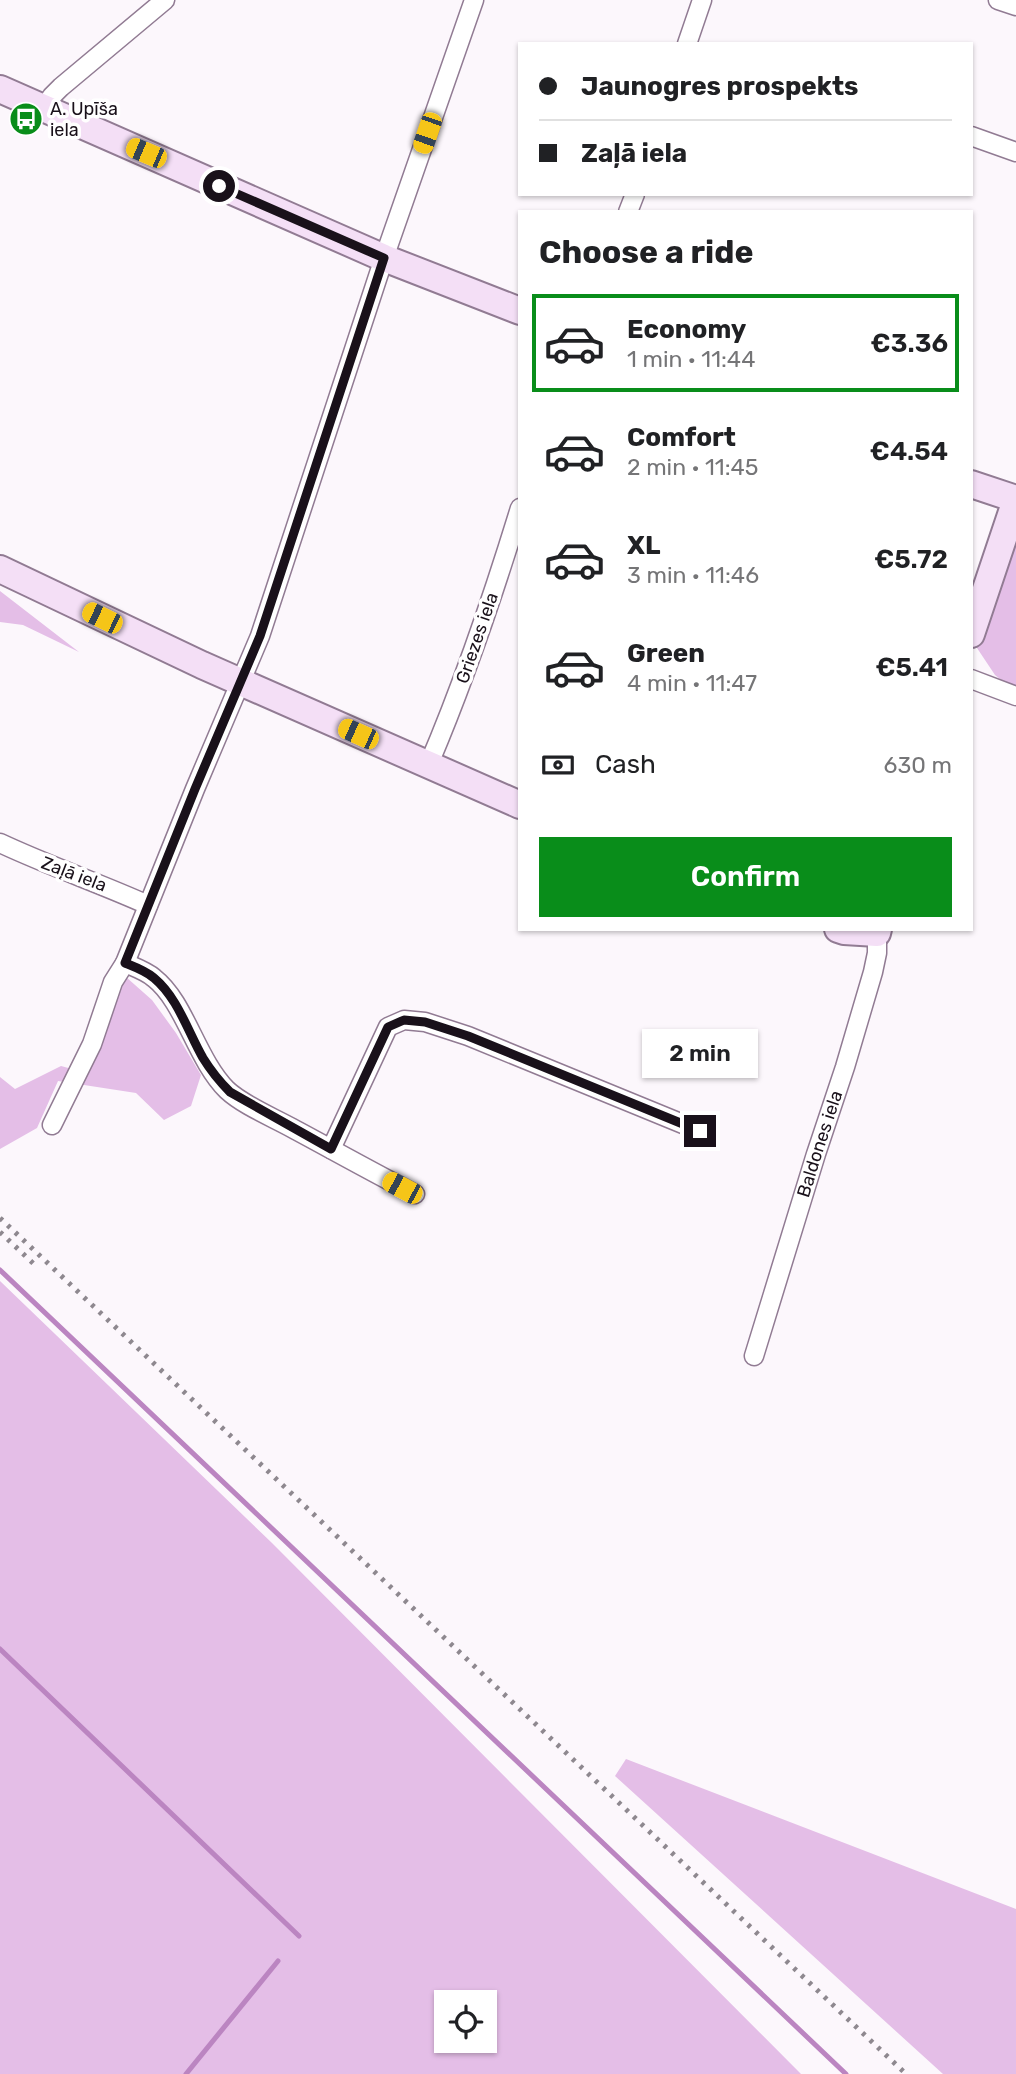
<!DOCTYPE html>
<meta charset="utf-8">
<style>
body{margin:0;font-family:Rubik,sans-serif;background:#f2f2f2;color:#202124;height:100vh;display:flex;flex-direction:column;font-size:26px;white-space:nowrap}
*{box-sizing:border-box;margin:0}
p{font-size:23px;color:#757577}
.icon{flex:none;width:38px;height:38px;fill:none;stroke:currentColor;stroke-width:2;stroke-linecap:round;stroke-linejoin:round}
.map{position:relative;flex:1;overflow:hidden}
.drawer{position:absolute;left:518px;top:210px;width:455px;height:721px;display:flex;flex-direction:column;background:#fff;border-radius:0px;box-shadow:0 2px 5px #0004}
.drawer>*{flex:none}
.hud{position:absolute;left:518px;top:42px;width:455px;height:154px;border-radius:0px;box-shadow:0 2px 5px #0004;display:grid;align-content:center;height:154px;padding:0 21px;background:#fff}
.buttons{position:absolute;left:434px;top:1990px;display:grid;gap:14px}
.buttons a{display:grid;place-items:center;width:63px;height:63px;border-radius:0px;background:#fff;box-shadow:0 2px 5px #0004;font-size:35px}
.end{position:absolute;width:32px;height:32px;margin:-16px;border:9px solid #19111a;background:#fff;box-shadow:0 0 0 4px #fff}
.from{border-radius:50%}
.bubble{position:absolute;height:49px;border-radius:0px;background:#fff;box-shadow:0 2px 5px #0004;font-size:23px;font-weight:600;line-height:49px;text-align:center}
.car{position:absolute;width:21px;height:42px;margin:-21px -10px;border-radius:9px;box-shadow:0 0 5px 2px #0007;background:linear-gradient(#f5c518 24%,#345 0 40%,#f5c518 0 76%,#345 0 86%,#f5c518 0)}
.hud b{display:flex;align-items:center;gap:24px;height:66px;font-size:26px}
.hud b+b{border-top:2px solid #e0e0e0}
.hud i{width:18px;height:18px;background:#202124}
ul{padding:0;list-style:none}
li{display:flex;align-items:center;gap:21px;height:98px;margin:0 14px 10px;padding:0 7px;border:4px solid transparent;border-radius:0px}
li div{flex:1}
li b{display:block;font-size:26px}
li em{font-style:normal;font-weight:600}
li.on{border-color:#098d1a}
li>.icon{width:63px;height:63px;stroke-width:1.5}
h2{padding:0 21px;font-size:32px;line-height:84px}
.pay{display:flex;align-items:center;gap:18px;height:77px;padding:0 21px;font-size:26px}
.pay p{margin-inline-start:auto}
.action{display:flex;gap:14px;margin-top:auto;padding:14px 21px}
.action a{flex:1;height:80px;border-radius:0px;background:#098d1a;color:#fff;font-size:28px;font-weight:600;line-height:80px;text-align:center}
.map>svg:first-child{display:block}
.green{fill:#e4bee7;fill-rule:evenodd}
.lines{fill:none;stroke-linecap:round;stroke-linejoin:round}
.stream{stroke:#bb85c1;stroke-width:5}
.street-casing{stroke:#917b93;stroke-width:21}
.secondary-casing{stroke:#917b93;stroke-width:30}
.street{stroke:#fff;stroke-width:18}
.secondary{stroke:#f4dff6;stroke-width:26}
.rail{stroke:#8e888f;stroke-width:5;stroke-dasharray:3.5 7;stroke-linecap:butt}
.route{stroke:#19111a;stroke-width:9}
.labels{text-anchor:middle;stroke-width:7;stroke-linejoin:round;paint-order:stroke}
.poi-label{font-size:18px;fill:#19111a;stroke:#fff;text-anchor:start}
.street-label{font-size:18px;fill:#19111a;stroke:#fff}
</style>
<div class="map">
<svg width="1016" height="2074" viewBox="0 0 1016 2074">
<rect width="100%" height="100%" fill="#fcf7fc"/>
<path class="green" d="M1016 538V688L1006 684 995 675 977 648V632Z
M0 591 79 652 23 625 0 622Z
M126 977 152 1000 176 1033 201 1075 191 1106 164 1120 136 1093 58 1081 37 1128 0 1149V1077L15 1089 61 1066 87 1073Z
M0 1281 272 1543 801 2074H0ZM446 2002H485V2040H446Z
M626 1759 1016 1909V2074H943L615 1776Z"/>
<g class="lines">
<path class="stream" d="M0 1270 846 2074
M0 1649 299 1936
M186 2074 278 1961"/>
<defs>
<g id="street">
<path d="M998 0 1016 6"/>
<path d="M687 44 702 0"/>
<path d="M44 108 52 96 61 87 165 0"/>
<path d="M971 136 1016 152"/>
<path d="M628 212 635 194"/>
<path d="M971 679 1016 696"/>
<path d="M428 766C464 682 493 596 520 508"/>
<path d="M0 843C49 866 99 883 148 905"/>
<path d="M125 963C134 967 146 971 154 978 185 1002 196 1059 227 1090 243 1105 272 1117 292 1128 333 1150 374 1173 415 1194"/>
<path d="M52 1125 92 1044 113 982 125 963 195 789 260 636 384 258 474 0"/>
<path d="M331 1149 388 1027 404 1020 425 1022 468 1036 700 1131"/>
<path id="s1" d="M754 1356 816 1154 845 1067 873 972 877 953V933"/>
</g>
<path id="secondary" d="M0 89 384 258 520 311
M971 484 1016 499
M0 569 202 665 520 805
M971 634 1016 500
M838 929 844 931 877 933 878 929"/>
</defs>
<use href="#street" class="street-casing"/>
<use href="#secondary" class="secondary-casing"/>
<use href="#street" class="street"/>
<use href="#secondary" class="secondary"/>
<path class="rail" d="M0 1218 906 2074
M0 1232 36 1266"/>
</g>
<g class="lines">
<path class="route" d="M219 186 384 258 260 636 195 789 125 963C135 967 146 971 154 978 178 998 188 1032 203 1058 211 1071 220 1082 230 1092L331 1149 388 1027 404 1020 425 1022 468 1036 700 1131"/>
</g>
<defs>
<symbol id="bus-disc" viewBox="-11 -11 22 22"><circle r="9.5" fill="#098d1a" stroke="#fff"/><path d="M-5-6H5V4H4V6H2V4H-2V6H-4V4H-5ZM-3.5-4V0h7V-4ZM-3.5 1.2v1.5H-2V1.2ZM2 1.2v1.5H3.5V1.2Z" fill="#fff"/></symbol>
</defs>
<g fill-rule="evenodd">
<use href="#bus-disc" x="7" y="100" width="38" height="38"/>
</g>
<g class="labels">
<g class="poi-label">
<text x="50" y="115">A. Upīša<tspan x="50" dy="21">iela</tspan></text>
</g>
<g class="street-label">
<text transform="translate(477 638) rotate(-71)" y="6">Griezes iela</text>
<text transform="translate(74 874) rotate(21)" y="6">Zaļā iela</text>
<text dy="6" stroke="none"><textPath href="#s1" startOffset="222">Baldones iela</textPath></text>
</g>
</g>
</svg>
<div class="buttons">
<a><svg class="icon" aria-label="locate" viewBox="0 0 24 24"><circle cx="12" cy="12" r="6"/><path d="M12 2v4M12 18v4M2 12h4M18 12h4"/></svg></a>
</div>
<i class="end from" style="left:219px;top:186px"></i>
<i class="end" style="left:700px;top:1131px"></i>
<div class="bubble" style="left:642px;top:1029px;width:116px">2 min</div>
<i class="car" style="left:427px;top:133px;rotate:199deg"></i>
<i class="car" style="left:146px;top:153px;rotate:293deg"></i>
<i class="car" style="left:102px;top:618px;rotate:296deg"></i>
<i class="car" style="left:358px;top:734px;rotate:294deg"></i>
<i class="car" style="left:402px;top:1188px;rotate:298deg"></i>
<div class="hud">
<b><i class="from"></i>Jaunogres prospekts</b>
<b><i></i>Zaļā iela</b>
</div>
<section class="drawer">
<h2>Choose a ride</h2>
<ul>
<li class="on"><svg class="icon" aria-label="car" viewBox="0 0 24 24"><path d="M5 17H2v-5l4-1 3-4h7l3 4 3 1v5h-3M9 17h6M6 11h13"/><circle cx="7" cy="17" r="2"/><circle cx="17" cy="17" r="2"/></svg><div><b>Economy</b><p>1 min · 11:44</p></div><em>€3.36</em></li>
<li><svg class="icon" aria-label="car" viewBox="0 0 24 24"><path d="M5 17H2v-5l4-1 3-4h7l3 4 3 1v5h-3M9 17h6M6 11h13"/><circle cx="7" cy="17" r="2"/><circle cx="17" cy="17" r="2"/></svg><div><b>Comfort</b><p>2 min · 11:45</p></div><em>€4.54</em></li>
<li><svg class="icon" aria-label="car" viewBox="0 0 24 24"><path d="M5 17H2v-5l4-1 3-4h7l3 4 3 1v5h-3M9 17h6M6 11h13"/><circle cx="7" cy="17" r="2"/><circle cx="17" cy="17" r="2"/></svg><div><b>XL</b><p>3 min · 11:46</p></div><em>€5.72</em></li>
<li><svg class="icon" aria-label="car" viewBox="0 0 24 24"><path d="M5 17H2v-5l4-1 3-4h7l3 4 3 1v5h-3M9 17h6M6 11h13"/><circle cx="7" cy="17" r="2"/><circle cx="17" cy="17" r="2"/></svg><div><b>Green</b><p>4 min · 11:47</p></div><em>€5.41</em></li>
</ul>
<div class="pay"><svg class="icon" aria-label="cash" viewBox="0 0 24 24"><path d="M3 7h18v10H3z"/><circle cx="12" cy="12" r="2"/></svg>Cash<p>630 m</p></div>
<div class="action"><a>Confirm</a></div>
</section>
</div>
